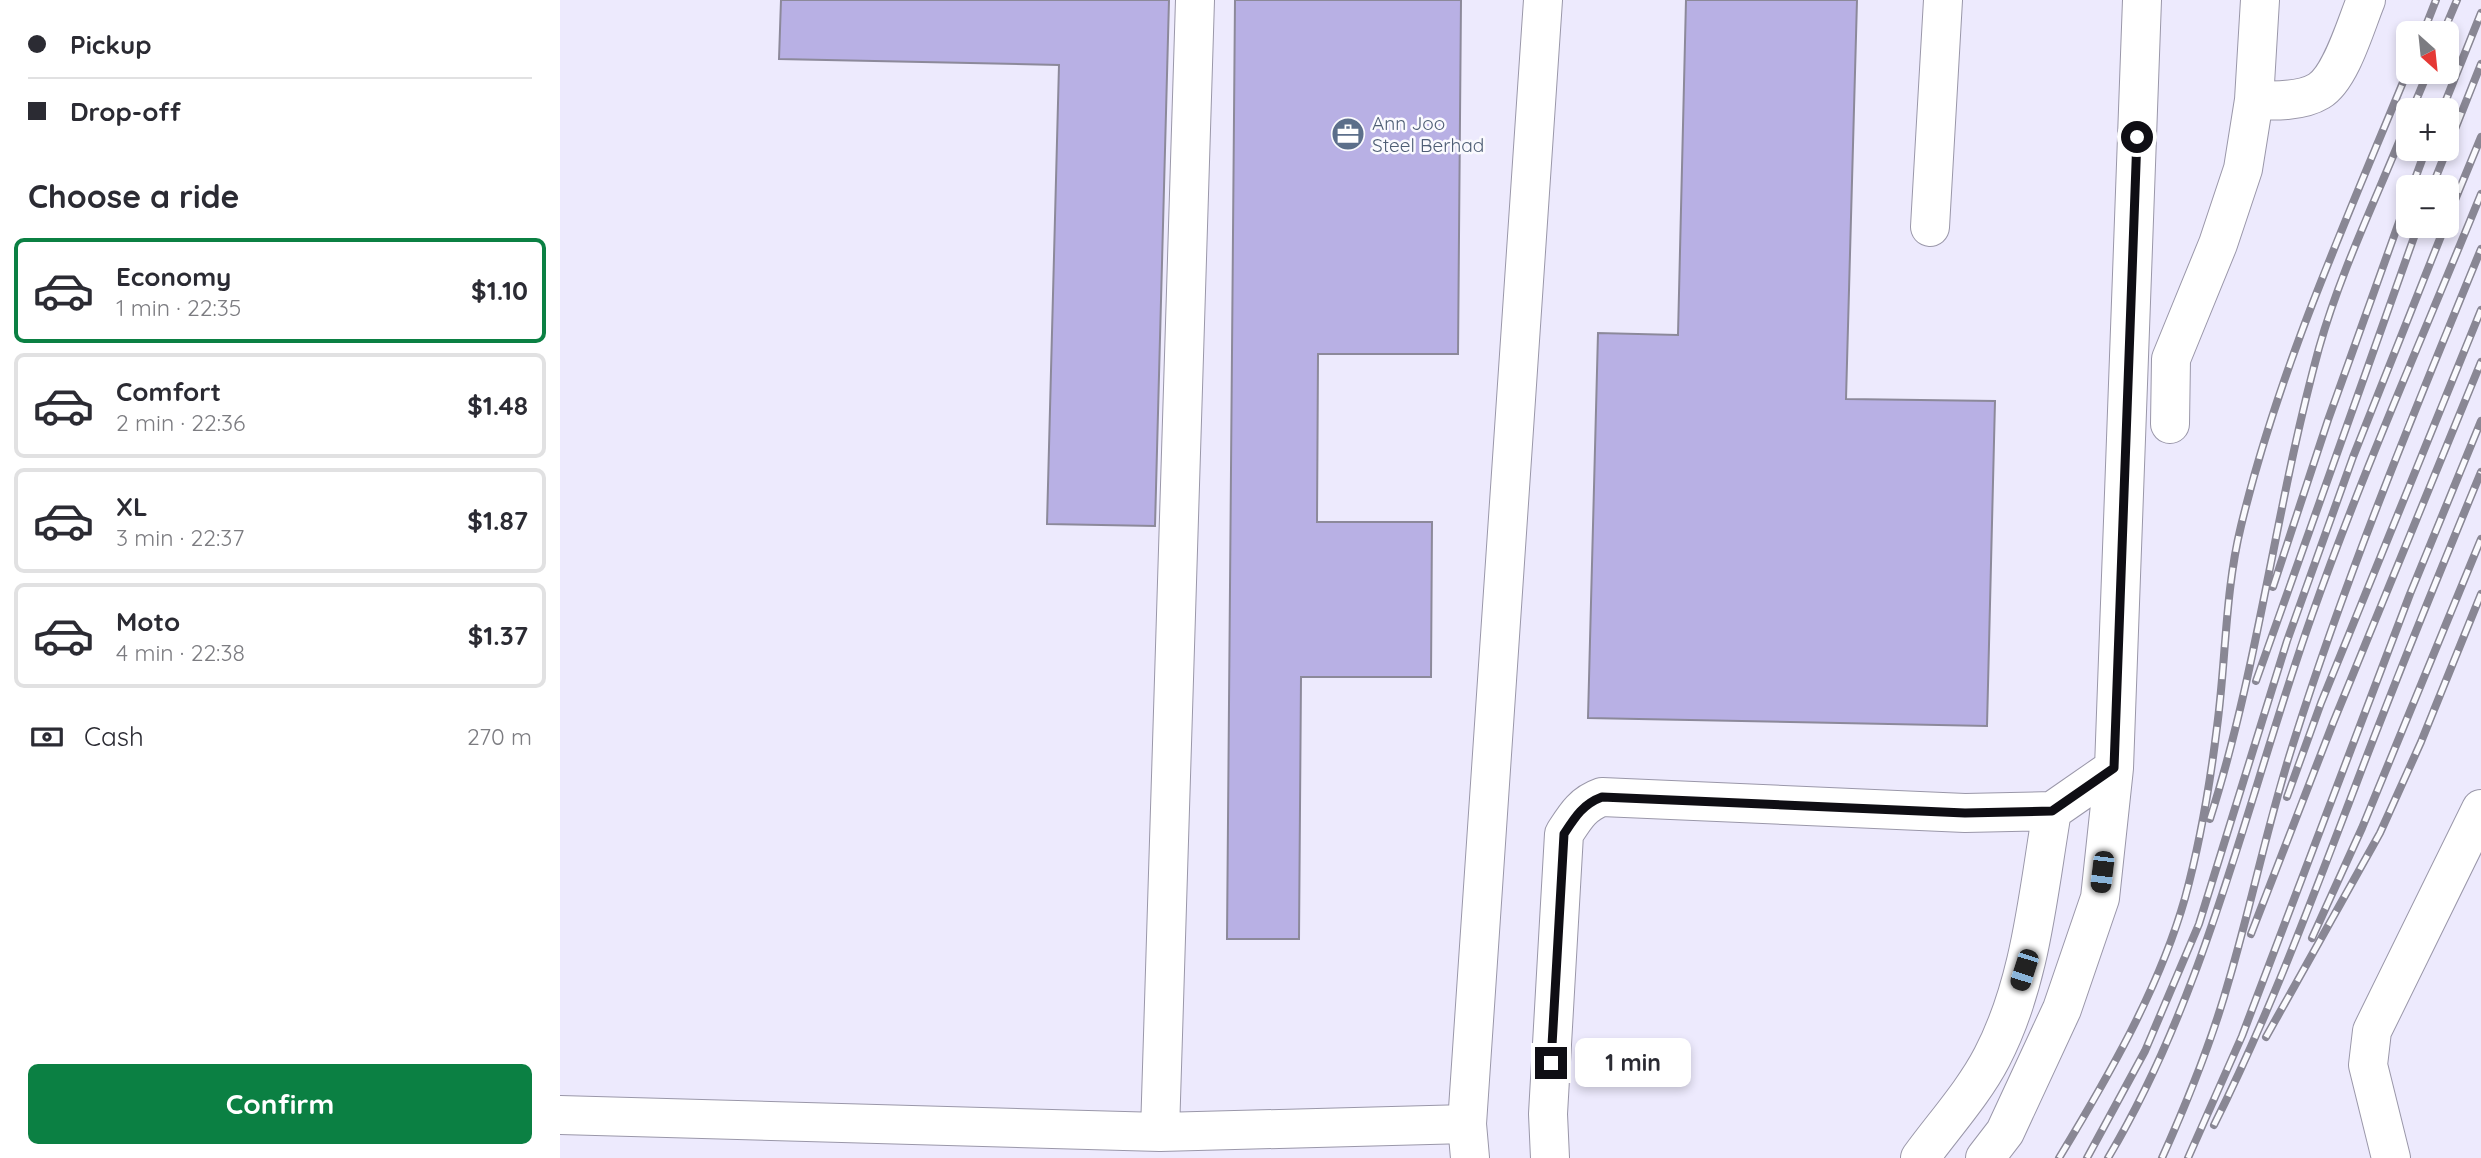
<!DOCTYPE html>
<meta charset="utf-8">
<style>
body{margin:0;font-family:Quicksand,sans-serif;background:#f7f7f7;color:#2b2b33;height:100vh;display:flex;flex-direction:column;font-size:26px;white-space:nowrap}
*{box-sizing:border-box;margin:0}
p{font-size:23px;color:#7c7c81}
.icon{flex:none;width:38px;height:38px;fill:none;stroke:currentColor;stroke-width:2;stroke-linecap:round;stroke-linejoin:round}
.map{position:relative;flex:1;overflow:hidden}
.panel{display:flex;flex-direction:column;background:#fff;width:560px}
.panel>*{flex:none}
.guide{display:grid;align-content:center;height:154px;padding:0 28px;background:#fff}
.needle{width:46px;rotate:153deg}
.controls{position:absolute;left:1836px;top:21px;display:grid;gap:14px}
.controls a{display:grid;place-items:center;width:63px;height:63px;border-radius:10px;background:#fff;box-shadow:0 4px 10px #0003;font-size:35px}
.end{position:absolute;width:32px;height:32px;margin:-16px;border:9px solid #0f0e14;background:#fff;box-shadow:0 0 0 4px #fff}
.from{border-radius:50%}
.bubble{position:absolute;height:49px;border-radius:10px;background:#fff;box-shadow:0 4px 10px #0003;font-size:23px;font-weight:700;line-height:49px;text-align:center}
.car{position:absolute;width:21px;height:42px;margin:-21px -10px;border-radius:9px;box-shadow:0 0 5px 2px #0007;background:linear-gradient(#222 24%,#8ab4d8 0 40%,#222 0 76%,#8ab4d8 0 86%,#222 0)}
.guide b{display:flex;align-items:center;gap:24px;height:66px;font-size:26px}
.guide b+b{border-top:2px solid #e1e1e2}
.guide i{width:18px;height:18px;background:#2b2b33}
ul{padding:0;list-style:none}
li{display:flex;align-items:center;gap:21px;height:105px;margin:0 14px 10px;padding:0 14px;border:4px solid #e1e1e2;border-radius:10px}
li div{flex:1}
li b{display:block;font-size:26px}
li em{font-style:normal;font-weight:700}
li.selected{border-color:#0b8043}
li>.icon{width:63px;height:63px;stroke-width:1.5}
h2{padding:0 28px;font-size:32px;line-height:84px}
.pay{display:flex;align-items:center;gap:18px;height:77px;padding:0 28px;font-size:26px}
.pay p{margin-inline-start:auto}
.primary-button{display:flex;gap:14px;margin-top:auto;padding:14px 28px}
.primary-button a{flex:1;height:80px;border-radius:10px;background:#0b8043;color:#fff;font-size:28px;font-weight:700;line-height:80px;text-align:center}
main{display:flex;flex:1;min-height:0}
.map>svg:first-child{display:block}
.building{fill:#b8b0e4;stroke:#8c899a;stroke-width:2}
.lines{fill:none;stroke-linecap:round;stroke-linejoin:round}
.minor-casing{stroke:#9a97a9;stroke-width:40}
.minor{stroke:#fff;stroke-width:38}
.rail-casing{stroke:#898794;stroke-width:8}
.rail{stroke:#fafafe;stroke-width:5;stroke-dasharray:16;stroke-linecap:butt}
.route{stroke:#0f0e14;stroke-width:9}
.labels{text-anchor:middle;stroke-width:5;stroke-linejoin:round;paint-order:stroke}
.service-label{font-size:19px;fill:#4e5e75;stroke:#fafafe;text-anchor:start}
</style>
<main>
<section class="panel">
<div class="guide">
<b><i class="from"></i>Pickup</b>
<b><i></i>Drop-off</b>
</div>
<h2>Choose a ride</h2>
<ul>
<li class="selected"><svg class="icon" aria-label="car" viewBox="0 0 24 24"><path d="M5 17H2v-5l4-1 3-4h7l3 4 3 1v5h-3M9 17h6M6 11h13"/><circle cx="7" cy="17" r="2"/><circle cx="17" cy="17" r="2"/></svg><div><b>Economy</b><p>1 min · 22:35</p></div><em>$1.10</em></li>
<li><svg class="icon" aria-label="car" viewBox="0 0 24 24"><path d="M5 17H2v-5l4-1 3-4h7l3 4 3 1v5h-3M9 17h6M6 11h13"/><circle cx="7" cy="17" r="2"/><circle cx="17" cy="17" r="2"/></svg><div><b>Comfort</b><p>2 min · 22:36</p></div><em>$1.48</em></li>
<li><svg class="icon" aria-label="car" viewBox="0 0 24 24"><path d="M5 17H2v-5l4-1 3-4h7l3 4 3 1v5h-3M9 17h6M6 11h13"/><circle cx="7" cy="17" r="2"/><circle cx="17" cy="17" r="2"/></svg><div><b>XL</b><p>3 min · 22:37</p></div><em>$1.87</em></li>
<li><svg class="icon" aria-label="car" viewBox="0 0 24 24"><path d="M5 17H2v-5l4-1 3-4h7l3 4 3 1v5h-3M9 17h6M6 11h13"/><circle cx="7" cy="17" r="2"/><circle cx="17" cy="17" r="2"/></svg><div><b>Moto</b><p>4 min · 22:38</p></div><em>$1.37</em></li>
</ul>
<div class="pay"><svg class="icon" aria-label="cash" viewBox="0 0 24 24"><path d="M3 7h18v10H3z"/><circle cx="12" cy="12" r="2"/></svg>Cash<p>270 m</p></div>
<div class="primary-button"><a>Confirm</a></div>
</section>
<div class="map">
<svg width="1921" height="1158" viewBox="0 0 1921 1158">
<rect width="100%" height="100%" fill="#edeafd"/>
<path class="building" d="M221 0H609L595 526 487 524 499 65 219 59Z
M675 0H901L898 354H758L757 522H872L871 677H741L739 939H667Z
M1126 0H1297L1286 399 1435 401 1427 726 1028 718 1038 333 1118 335Z"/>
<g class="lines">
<defs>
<path id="minor" d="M1694 100C1713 101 1741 102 1759 91 1781 78 1796 24 1806 0
M1370 227 1383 0
M1610 424 1611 359 1658 244 1683 169 1694 100 1700 0
M0 1115 600 1132 907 1124 910 1158
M907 1124 983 0
M600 1132 635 0
M990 1158 988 1114 1004 834C1015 817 1022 804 1042 797L1405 813 1492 811
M1360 1158C1384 1125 1414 1092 1432 1057 1471 982 1478 893 1492 811L1554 768
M1425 1158 1445 1132 1502 1009 1540 898 1554 768 1582 0
M1831 1158 1808 1065 1812 1031 1921 809"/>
</defs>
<use href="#minor" class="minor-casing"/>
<use href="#minor" class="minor"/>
<defs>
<path id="rail" d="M1863 33 1876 0
M1883 33 1897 0
M1852 110 1868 72
M1882 110 1921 13
M1852 187 1866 149
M1872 187 1921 64
M1886 222 1921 137
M1713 587 1768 420 1848 197
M1696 681 1858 226
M1727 797 1761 703 1921 310
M1650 819C1699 665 1716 504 1759 348 1781 270 1818 195 1848 120
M1691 934 1773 723 1921 362
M1752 938 1802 828 1921 539
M1706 1037 1820 833 1861 742 1921 594
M1654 1125C1709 1015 1751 902 1795 787 1835 681 1878 576 1921 472
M1499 1158C1548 1077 1599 989 1625 898 1640 843 1650 784 1657 727 1666 660 1665 591 1681 526 1719 368 1787 219 1848 70
M1527 1158 1585 1051 1639 924 1727 641 1793 457 1885 226
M1548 1158C1648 990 1687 798 1752 615 1802 473 1864 334 1921 194
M1602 1158C1628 1100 1652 1041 1669 980 1692 902 1708 822 1733 744 1786 576 1854 412 1921 249
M1628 1158 1682 1036 1850 594 1921 421"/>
</defs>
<use href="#rail" class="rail-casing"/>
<use href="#rail" class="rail"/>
</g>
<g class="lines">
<path class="route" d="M991 1063 1004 834C1015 817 1023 804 1042 797L1405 813 1492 811 1554 768 1577 137"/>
</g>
<defs>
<symbol id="office-disc" viewBox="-11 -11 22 22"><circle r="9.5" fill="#5c6f8a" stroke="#fafafe"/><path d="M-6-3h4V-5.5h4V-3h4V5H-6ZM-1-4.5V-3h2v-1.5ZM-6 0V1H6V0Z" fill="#fff"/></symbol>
</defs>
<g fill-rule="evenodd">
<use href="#office-disc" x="769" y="115" width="38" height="38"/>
</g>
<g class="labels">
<g class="service-label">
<text x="812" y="130">Ann Joo<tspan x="812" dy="22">Steel Berhad</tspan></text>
</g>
</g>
</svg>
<div class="controls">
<a><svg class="needle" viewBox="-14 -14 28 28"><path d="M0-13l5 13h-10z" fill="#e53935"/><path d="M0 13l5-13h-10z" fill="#7c7c81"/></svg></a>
<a>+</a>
<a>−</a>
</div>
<i class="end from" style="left:1577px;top:137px"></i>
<i class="end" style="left:991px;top:1063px"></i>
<div class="bubble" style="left:1015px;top:1038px;width:116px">1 min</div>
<i class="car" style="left:1542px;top:872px;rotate:187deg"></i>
<i class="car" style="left:1464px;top:970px;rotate:198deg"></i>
</div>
</main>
